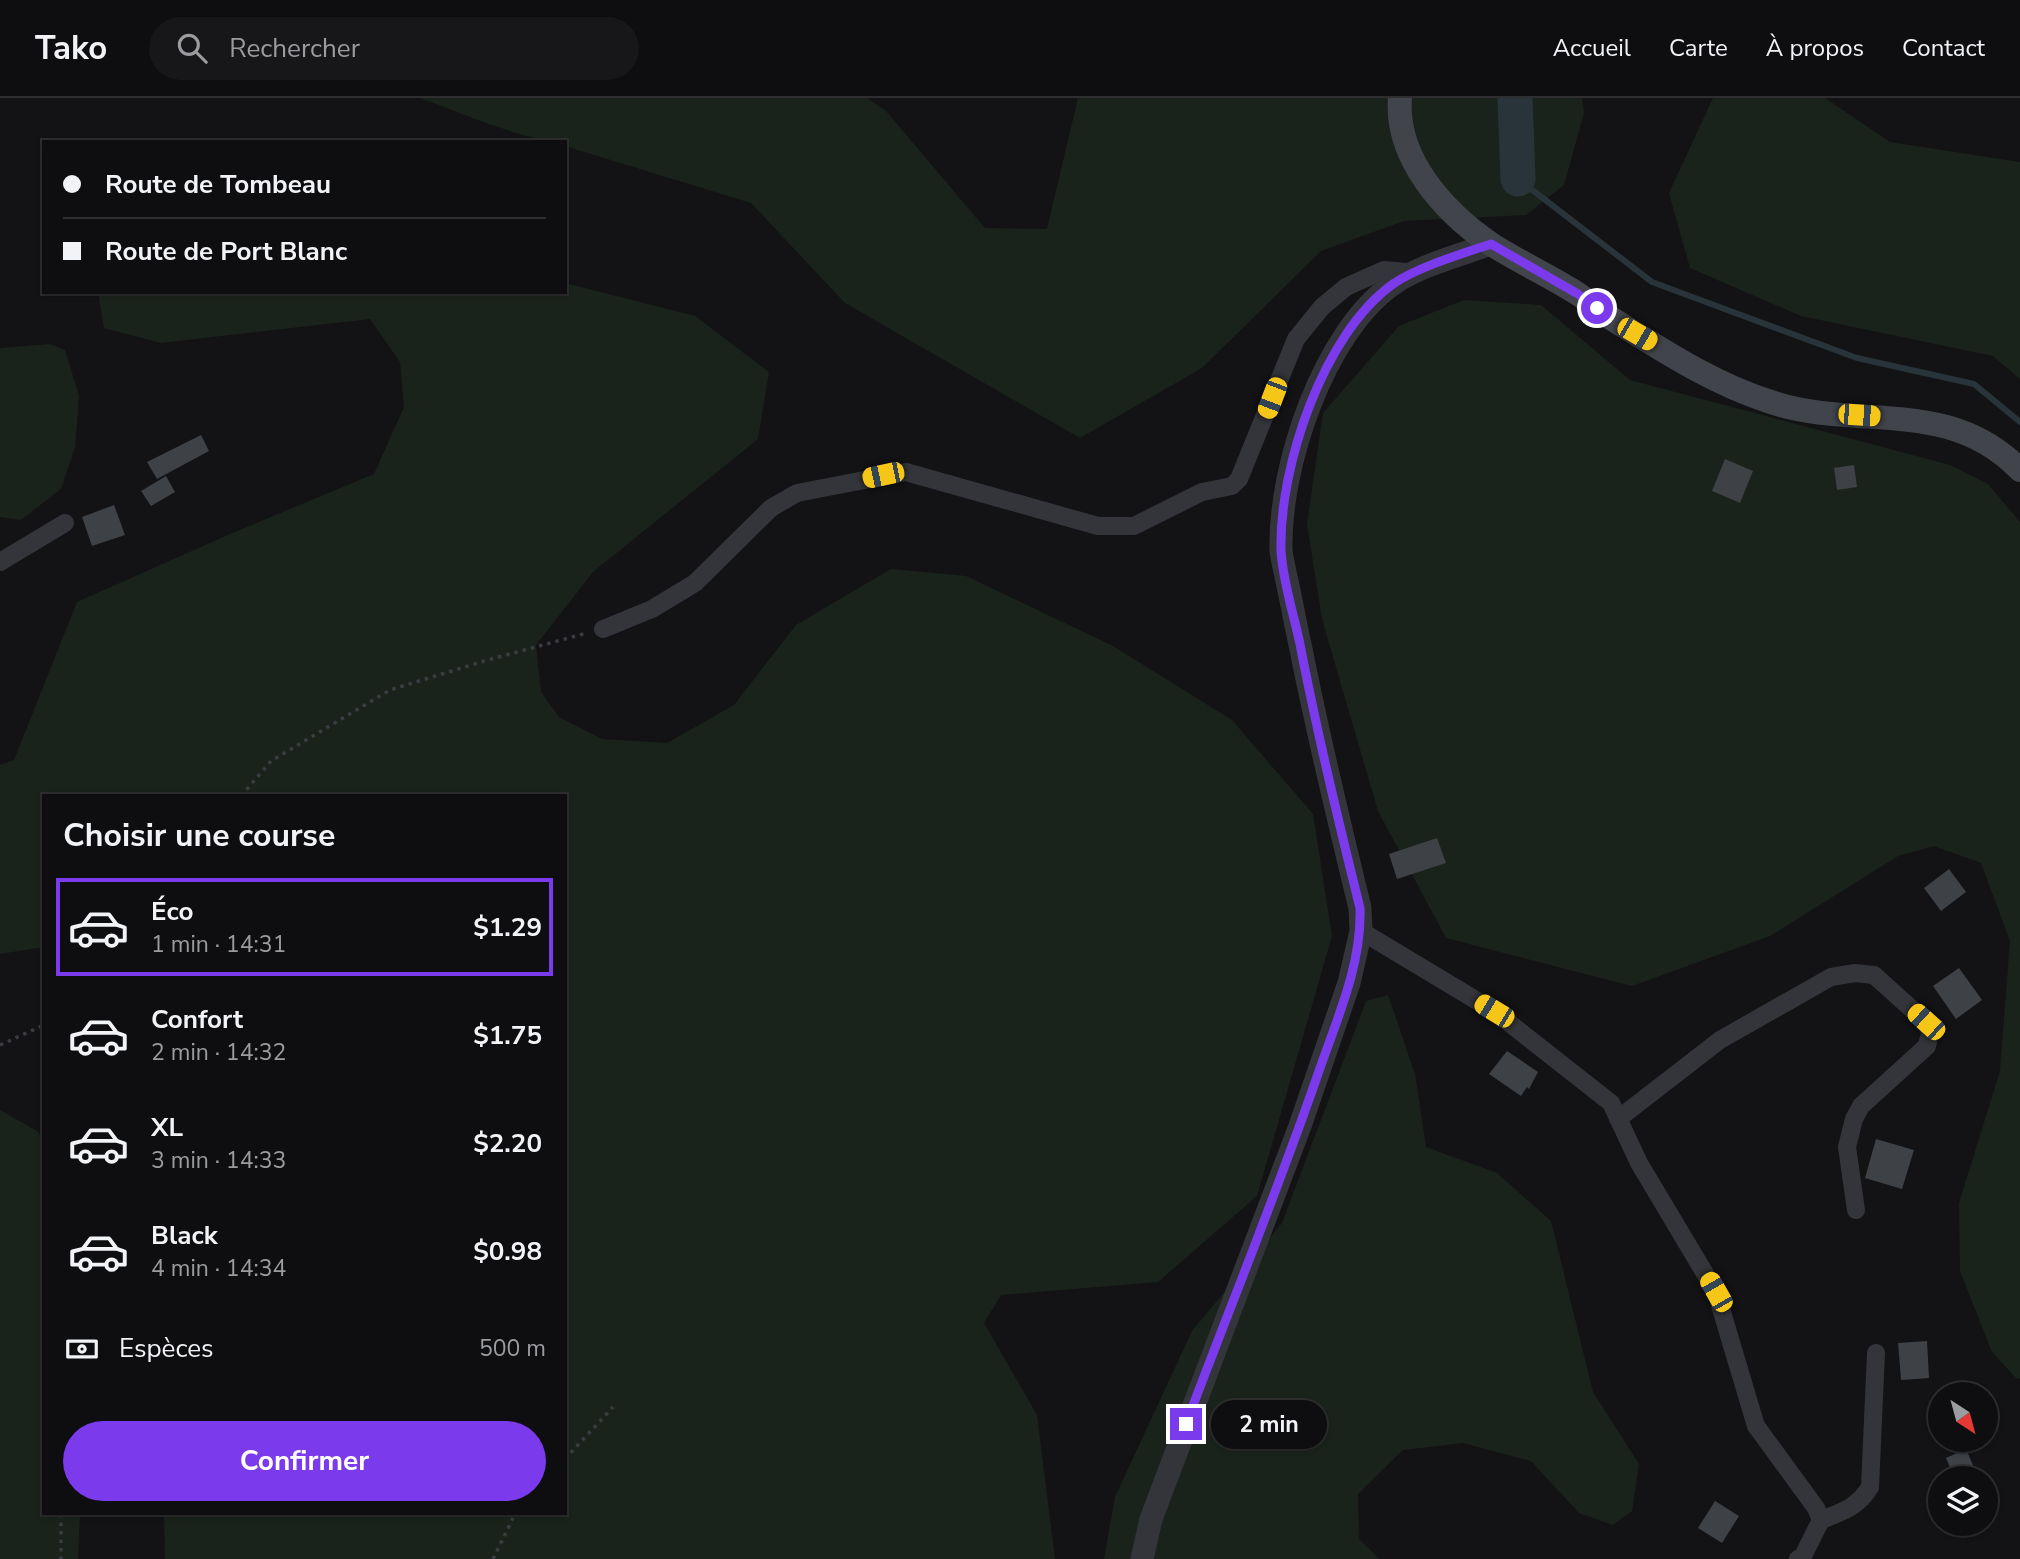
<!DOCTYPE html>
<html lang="fr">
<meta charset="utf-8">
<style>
body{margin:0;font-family:"Nunito Sans",sans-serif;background:#171719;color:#f1f3f6;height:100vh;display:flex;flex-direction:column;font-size:26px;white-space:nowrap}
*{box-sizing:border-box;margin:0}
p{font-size:23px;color:#9b9c9f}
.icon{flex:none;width:38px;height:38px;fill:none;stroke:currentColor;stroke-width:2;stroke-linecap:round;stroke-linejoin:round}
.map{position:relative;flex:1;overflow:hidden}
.sheet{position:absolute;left:42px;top:696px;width:525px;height:721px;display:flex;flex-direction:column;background:#0e0e10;border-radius:0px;box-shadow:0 2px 5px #0004,0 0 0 2px #2e2e30}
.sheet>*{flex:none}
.guide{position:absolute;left:42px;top:42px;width:525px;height:154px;border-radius:0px;box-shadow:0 2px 5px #0004,0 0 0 2px #2e2e30;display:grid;align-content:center;height:154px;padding:0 21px;background:#0e0e10}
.needle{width:46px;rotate:144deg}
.tools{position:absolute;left:1928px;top:1284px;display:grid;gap:14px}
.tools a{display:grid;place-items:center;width:70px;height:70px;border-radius:50%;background:#0e0e10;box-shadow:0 2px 5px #0004,0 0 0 2px #2e2e30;font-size:35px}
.end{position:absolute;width:32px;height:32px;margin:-16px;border:9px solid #7c3aed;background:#fff;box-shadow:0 0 0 4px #fff}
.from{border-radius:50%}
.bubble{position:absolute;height:49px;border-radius:24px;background:#0e0e10;box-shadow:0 2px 5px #0004,0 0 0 2px #2e2e30;font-size:23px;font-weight:700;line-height:49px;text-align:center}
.car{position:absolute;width:21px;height:42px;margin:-21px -10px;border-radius:9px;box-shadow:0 0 5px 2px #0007;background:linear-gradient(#f5c518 24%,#345 0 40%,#f5c518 0 76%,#345 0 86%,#f5c518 0)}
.guide b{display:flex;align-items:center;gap:24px;height:66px;font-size:26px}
.guide b+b{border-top:2px solid #2e2e30}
.guide i{width:18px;height:18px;background:#f1f3f6}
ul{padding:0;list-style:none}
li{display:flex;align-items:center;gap:21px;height:98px;margin:0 14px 10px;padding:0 7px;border:4px solid transparent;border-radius:0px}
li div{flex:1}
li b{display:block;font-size:26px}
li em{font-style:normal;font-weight:700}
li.selected{border-color:#7c3aed}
li>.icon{width:63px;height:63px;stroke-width:1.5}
h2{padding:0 21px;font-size:32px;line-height:84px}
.pay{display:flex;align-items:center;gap:18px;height:77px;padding:0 21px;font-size:26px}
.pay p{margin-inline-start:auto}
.button{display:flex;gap:14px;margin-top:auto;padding:14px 21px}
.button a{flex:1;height:80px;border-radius:42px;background:#7c3aed;color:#fff;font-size:28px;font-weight:700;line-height:80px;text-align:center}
header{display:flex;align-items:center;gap:42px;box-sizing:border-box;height:98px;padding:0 35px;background:#0e0e10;border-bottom:2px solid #2e2e30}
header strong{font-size:33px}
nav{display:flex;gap:38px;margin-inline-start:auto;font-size:24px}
.search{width:490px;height:63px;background:#171719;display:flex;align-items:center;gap:18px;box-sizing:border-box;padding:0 24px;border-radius:38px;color:#9b9c9f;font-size:26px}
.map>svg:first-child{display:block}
.green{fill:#1a231b}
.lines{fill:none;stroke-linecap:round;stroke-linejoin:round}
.stream{stroke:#28343a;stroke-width:6}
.river{stroke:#28343a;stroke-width:35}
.building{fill:#3e4145}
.path{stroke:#393c41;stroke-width:3.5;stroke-dasharray:3.5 5;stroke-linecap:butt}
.minor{stroke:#33353a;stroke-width:18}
.tertiary{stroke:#33353a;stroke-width:23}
.secondary{stroke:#41444a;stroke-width:24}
.route{stroke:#7c3aed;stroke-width:9}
</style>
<header>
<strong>Tako</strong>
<div class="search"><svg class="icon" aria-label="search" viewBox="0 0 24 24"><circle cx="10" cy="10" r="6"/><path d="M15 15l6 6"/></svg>Rechercher</div>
<nav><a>Accueil</a><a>Carte</a><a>À propos</a><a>Contact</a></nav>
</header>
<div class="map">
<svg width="2020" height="1461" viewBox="0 0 2020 1461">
<rect width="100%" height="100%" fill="#131315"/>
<path class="green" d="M420 0H867L886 13 985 130 1047 131 1078 0H1582L1584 15 1564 87 1526 117 1404 123 1321 153 1202 270 1080 340 845 205 751 105 565 48V44C526 44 459 14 420 0Z
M1713 0H1825L1890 44 2020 64V281L1993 258 1801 218 1690 170 1669 95Z
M565 185 695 218 769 274 758 341 593 474 536 547 541 594 559 619 602 641 667 645 734 607 796 527 891 471 966 478 1113 548 1232 622 1313 716 1332 838 1257 1098 1158 1184 1001 1197 984 1225 1037 1317 1055 1461H165L164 1416H565V698H44V849L0 856V667L14 662 77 504 230 436 374 376 404 309 400 264 370 221 161 245 104 230 98 194H565Z
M1464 202 1541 207 1630 282 1950 367 1988 386 2020 424V1280L2017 1281 1992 1254 1960 1173 1959 1105 2000 973 2010 843 1981 765 1934 748 1898 758 1770 838 1632 888 1446 840 1378 713 1322 521 1307 426 1323 315 1399 228Z
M50 246 65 252 79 298 75 349 61 391 21 422 0 419V250Z
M1388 897 1415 976 1426 1049 1497 1075 1551 1123 1593 1294 1639 1366 1632 1413 1613 1427 1579 1415 1531 1363 1463 1345 1403 1352 1358 1396 1359 1441 1380 1461H1104L1115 1399 1192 1233 1282 1125 1366 903Z
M0 1012 37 1033 44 1043V1416H80L78 1461H0Z"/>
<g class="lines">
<path class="stream" d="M1518 81 1652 184 1857 260 1974 286 2020 324"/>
<path class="river" d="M1515 0 1518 81"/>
</g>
<path class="building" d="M201 337 209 353 157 381 147 364Z
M1725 361 1753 373 1740 405 1712 393Z
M1854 367 1857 389 1837 392 1834 370Z
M166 378 175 394 151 408 141 393Z
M114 407 125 437 92 448 82 419Z
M1437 740 1446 765 1397 781 1389 756Z
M1949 771 1966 794 1941 813 1924 790Z
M1959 870 1982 902 1956 921 1933 888Z
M1507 953 1538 974 1529 991 1527 989 1521 998 1489 976Z
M1876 1041 1914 1052 1902 1091 1865 1080Z
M1927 1243 1929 1280 1901 1282 1898 1245Z
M1966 1351 1979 1381H1955L1946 1360Z
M1715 1403 1739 1418 1722 1445 1698 1430Z"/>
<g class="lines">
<path class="path" d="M241 698 271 663 390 592 484 563 587 535
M0 947 44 927
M565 1361 613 1309
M61 1416V1461
M493 1461 515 1416"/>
<path class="minor" d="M0 464 65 425
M603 531 652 511 695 485 771 410 797 395 906 374 1098 428H1134L1202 394 1232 388 1239 381 1296 241 1322 209 1346 189 1384 172 1416 175
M1361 833 1494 913 1611 1005 1639 1065 1716 1194 1756 1328 1816 1410 1821 1422
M1618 1021 1720 942 1831 879 1855 875 1874 877 1926 924 1930 935 1927 948 1861 1008 1854 1021 1847 1049 1856 1112
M1798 1461 1803 1458 1821 1422C1842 1414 1858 1409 1870 1389L1876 1255"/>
<path class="tertiary" d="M1142 1461 1151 1421 1300 1028 1349 885 1361 833 1360 810C1339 724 1318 638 1301 551 1296 529 1292 506 1287 483 1285 473 1282 462 1281 452 1279 369 1323 235 1393 186 1419 168 1460 157 1491 146"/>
<path class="secondary" d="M1400 0C1395 60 1444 114 1491 146 1519 164 1550 178 1578 196 1591 205 1603 216 1617 224 1665 254 1716 287 1771 304 1858 333 1948 298 2020 372"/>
</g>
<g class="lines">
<path class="route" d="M1186 1326C1230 1209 1278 1092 1319 973 1337 921 1362 866 1360 810 1338 722 1317 635 1300 546 1294 518 1282 480 1281 452 1279 369 1323 236 1393 186 1418 169 1461 156 1491 146L1578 196 1597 210"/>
</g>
</svg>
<div class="tools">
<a><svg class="needle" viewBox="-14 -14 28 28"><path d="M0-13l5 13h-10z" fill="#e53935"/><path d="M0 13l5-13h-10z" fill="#9b9c9f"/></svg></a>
<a><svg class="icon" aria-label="layers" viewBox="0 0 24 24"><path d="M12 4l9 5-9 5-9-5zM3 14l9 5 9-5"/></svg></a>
</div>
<i class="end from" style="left:1597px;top:210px"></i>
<i class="end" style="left:1186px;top:1326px"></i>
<div class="bubble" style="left:1211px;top:1302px;width:116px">2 min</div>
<i class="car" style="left:1637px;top:236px;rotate:120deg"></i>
<i class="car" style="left:1272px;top:300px;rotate:201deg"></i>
<i class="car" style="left:1859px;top:317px;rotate:94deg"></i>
<i class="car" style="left:883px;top:377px;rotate:258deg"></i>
<i class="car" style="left:1494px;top:913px;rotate:301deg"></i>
<i class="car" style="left:1926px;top:924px;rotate:312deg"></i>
<i class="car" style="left:1716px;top:1194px;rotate:330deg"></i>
<div class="guide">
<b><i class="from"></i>Route de Tombeau</b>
<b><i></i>Route de Port Blanc</b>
</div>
<section class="sheet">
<h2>Choisir une course</h2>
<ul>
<li class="selected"><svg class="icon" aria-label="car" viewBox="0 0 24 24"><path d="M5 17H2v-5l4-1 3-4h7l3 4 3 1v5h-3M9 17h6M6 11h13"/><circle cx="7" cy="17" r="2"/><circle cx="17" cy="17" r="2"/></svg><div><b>Éco</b><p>1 min · 14:31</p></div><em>$1.29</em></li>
<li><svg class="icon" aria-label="car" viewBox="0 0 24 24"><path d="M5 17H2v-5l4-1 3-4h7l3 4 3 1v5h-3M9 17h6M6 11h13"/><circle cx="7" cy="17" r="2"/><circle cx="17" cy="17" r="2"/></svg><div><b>Confort</b><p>2 min · 14:32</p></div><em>$1.75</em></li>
<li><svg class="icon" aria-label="car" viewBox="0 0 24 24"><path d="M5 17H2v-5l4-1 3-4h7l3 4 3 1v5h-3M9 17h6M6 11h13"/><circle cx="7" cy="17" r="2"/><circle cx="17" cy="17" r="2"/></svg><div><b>XL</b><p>3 min · 14:33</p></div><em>$2.20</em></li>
<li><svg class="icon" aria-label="car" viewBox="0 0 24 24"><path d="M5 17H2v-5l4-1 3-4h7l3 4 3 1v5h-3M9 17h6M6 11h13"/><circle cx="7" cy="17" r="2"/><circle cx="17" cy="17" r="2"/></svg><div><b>Black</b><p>4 min · 14:34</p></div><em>$0.98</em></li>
</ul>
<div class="pay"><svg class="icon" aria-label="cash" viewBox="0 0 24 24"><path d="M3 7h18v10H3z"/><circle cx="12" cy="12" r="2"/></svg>Espèces<p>500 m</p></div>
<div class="button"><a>Confirmer</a></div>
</section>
</div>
